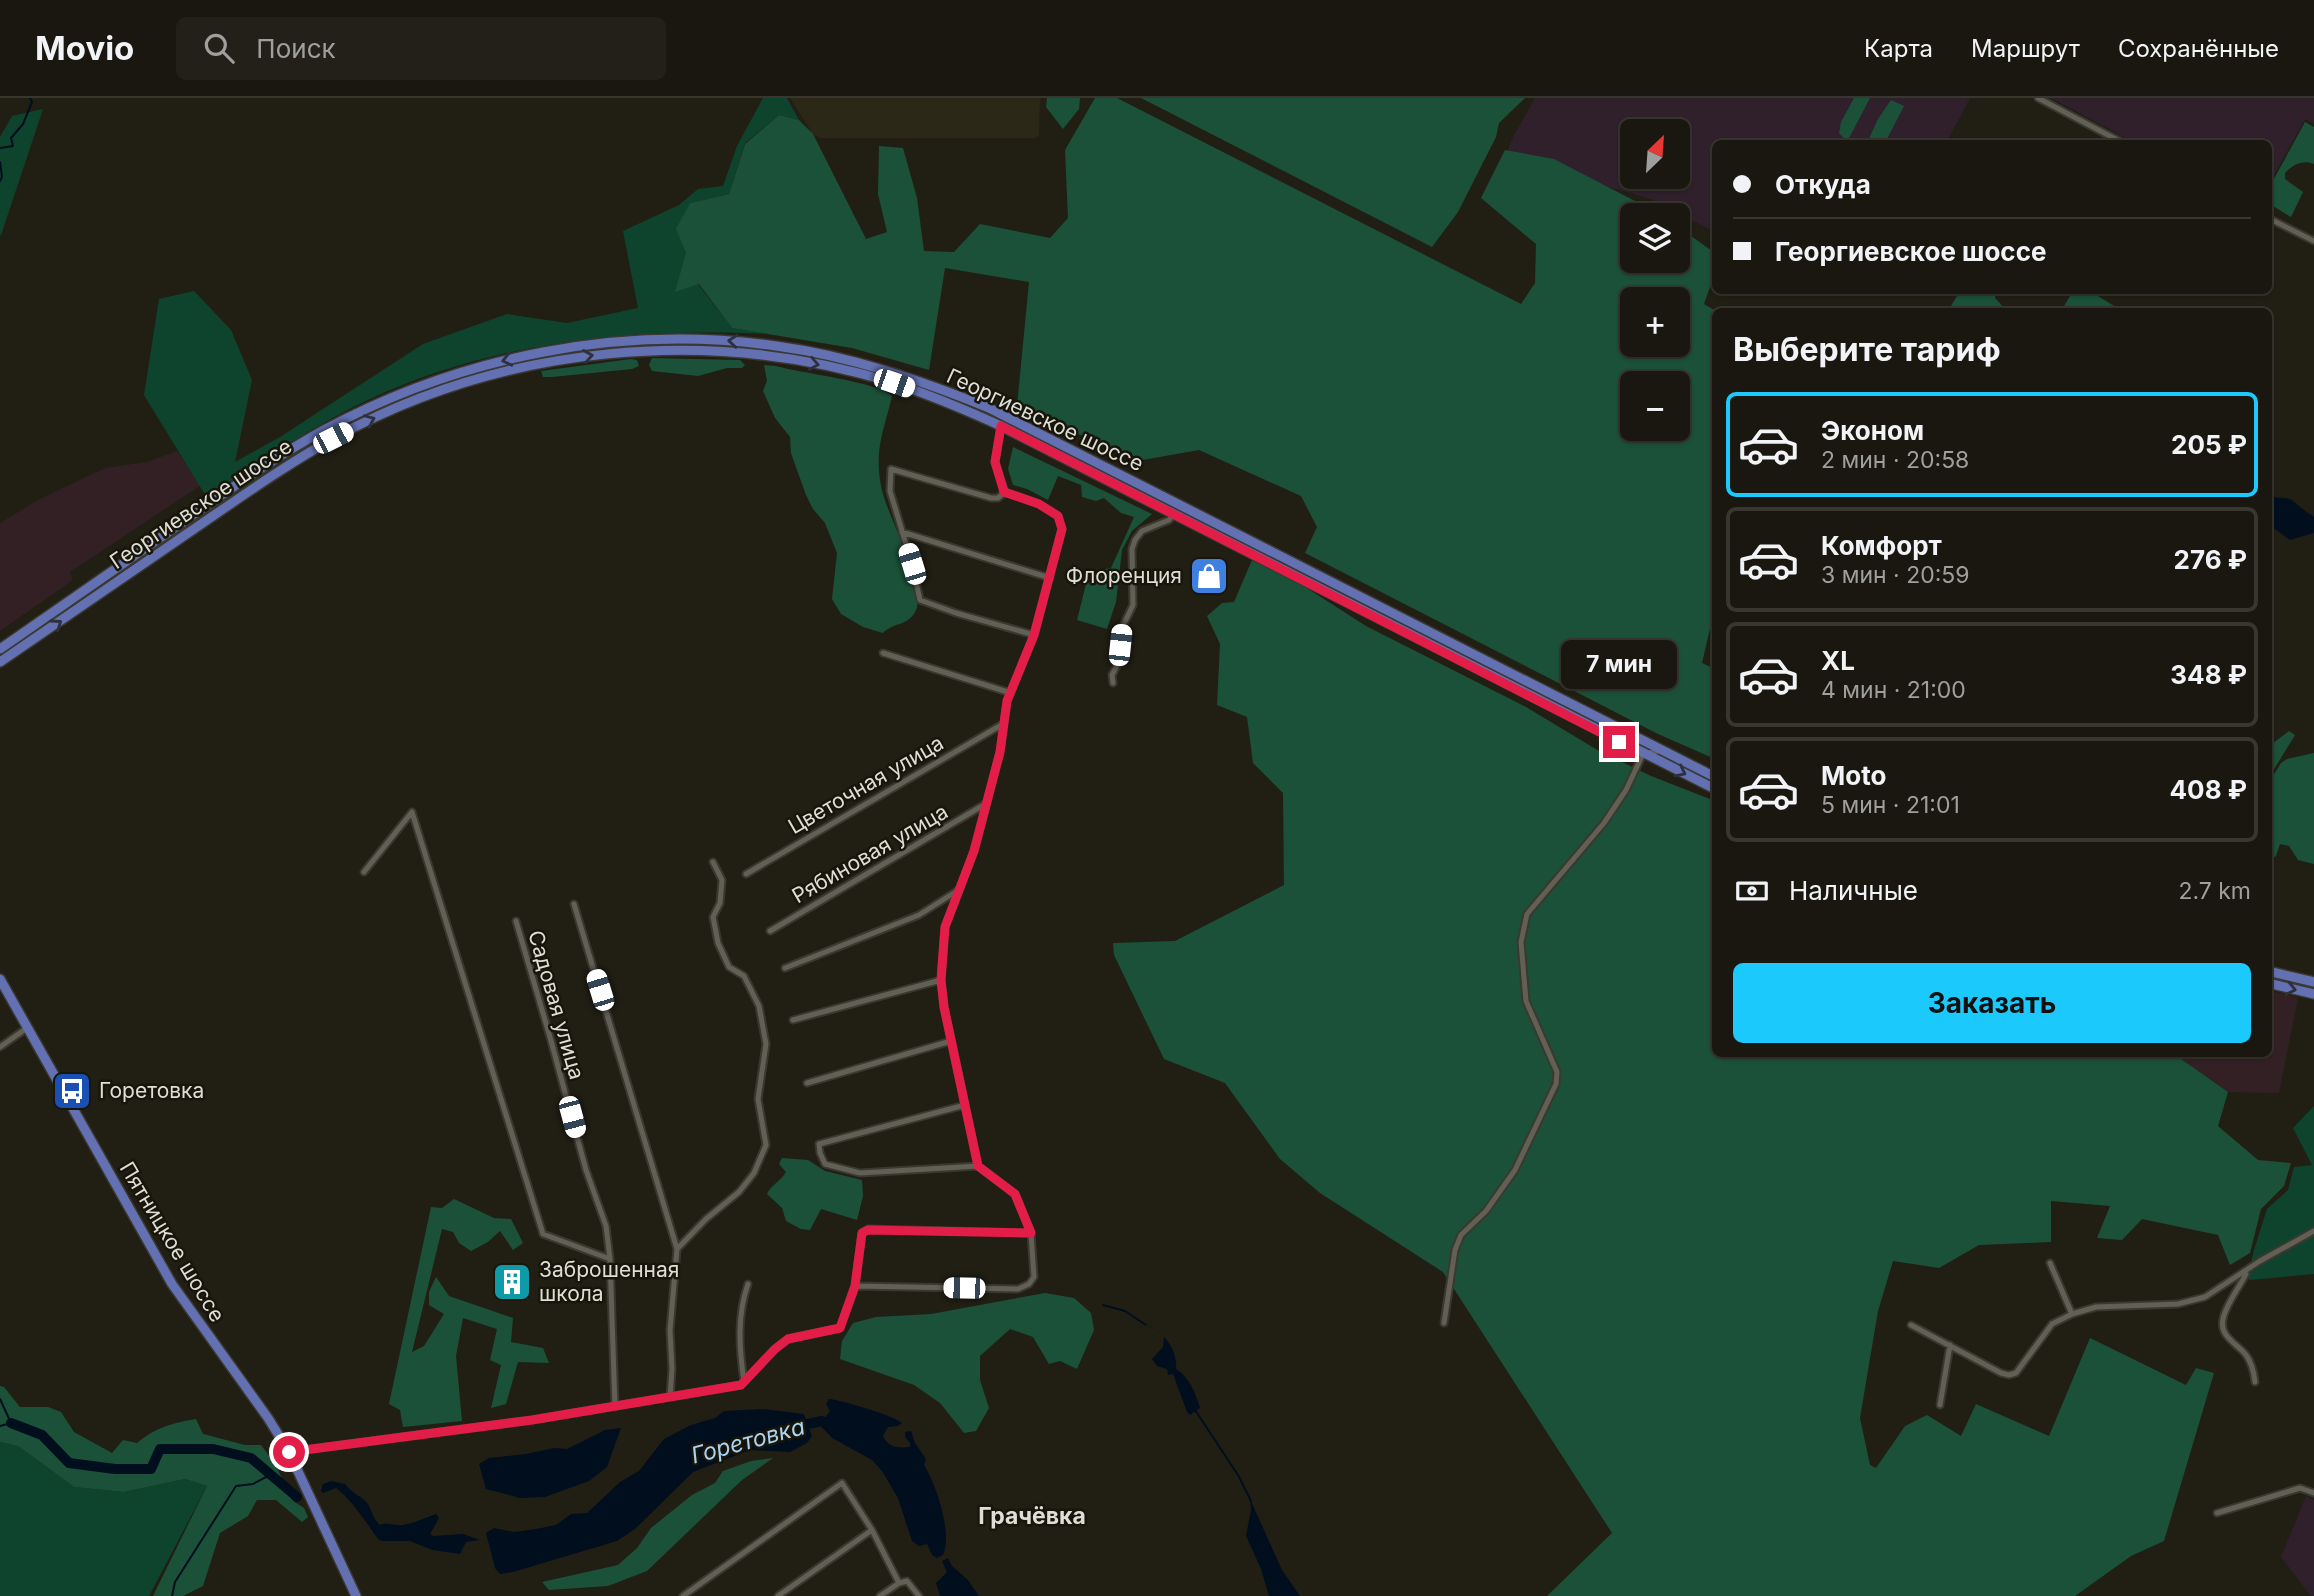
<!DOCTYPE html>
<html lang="ru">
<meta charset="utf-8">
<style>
body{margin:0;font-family:Inter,sans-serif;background:#222018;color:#f1f3f6;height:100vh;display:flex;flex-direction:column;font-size:26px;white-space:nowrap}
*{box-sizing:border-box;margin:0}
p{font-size:23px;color:#9f9f9e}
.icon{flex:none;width:38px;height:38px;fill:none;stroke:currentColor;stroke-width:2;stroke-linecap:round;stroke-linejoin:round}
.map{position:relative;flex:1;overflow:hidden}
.details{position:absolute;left:1712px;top:210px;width:560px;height:749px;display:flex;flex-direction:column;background:#19170f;border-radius:10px;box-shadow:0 2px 5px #0004,0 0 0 2px #37362f}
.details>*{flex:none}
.top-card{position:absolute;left:1712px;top:42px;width:560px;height:154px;border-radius:10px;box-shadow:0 2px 5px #0004,0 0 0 2px #37362f;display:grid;align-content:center;height:154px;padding:0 21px;background:#19170f}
.needle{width:46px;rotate:25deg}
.fabs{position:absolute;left:1620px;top:21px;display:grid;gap:14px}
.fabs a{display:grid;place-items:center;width:70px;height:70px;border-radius:10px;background:#19170f;box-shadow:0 2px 5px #0004,0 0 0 2px #37362f;font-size:35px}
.end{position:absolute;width:32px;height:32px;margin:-16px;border:9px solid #e11d48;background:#fff;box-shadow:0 0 0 4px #fff}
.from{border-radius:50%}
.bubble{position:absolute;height:49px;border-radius:10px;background:#19170f;box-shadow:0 2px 5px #0004,0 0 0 2px #37362f;font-size:23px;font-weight:700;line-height:49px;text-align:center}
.car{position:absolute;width:21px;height:42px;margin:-21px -10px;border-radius:9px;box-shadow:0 0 5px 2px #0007;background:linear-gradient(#fff 24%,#345 0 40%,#fff 0 76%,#345 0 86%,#fff 0)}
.top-card b{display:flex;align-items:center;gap:24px;height:66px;font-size:26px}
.top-card b+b{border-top:2px solid #37362f}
.top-card i{width:18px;height:18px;background:#f1f3f6}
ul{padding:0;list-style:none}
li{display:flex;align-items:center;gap:21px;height:105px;margin:0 14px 10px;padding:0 7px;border:4px solid #37362f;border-radius:10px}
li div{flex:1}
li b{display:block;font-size:26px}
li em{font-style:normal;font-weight:700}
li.current{border-color:#1cc9fc}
li>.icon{width:63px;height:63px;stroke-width:1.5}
h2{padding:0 21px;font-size:32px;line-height:84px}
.pay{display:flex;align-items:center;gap:18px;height:77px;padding:0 21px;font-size:26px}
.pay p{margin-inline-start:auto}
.primary-button{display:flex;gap:14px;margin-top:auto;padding:14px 21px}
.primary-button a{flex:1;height:80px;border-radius:10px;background:#1cc9fc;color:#111;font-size:28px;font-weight:700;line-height:80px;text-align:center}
header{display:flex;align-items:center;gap:42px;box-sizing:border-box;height:98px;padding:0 35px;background:#19170f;border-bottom:2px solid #37362f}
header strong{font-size:33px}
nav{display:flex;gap:38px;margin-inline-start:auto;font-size:24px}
.search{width:490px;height:63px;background:#222018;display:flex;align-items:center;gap:18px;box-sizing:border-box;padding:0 24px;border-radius:10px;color:#9f9f9e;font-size:26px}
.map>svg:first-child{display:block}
.commercial{fill:#332025}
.industrial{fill:#2f202c;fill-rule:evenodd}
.built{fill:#2b2817}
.green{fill:#0e442e}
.forest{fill:#1b5139;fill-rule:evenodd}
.water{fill:#000e1e}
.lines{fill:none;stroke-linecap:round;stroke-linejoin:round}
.stream{stroke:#000e1e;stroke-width:2}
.river{stroke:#000e1e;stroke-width:10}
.minor-casing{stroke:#3a3831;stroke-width:9}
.primary-casing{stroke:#3a3831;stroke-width:12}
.minor{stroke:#626054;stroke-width:5}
.primary{stroke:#6370b2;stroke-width:9}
.oneway{stroke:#2e313d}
.route{stroke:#e11d48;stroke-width:9}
.labels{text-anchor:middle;stroke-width:5;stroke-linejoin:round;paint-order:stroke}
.street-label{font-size:21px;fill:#dfded6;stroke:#18160b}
.poi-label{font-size:21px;fill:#dfded6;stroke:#18160b;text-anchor:start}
.water-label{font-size:23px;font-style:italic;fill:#acd3f1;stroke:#18160b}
.neighbourhood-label{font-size:23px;font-weight:bold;fill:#dfded6;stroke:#18160b}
</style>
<header>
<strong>Movio</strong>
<div class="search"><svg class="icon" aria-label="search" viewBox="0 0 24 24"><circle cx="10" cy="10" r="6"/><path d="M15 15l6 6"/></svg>Поиск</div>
<nav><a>Карта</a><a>Маршрут</a><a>Сохранённые</a></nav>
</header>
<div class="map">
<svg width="2314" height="1498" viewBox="0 0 2314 1498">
<rect width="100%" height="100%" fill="#211f14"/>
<path class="commercial" d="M177 353 201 387 70 474 73 482 0 533V425L38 402 105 370 147 364Z
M2268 892 2298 900 2279 995 2228 994 2174 956H2268Z"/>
<path class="industrial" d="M1535 0H1970L1946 45 1715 46V134L1651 101 1505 59 1513 39ZM1633 33H1678V79H1633Z
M2051 0H2314V26L2305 21 2268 88V46L2135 45Z
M2306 1398 2314 1402V1498H2311L2281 1459Z"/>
<path class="built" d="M790 0H1040L1039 38 1034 40H820L813 36Z"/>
<path class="green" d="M763 0H787L799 22 779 17 745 45 729 96 690 105 677 131 698 186 732 230 771 236C648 230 526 240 410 284 337 311 271 356 207 400L144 297 159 201 194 193 231 232 252 282 235 364 280 339 423 246 507 216 567 225 638 210 623 133 679 107 698 91 723 88 737 48Z
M43 11 1 137 0 138V39L12 18Z
M642 247 644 248 526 265 325 340 284 364C297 349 320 339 338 330 433 280 536 257 642 247Z
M1018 329 1633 642 1632 644 1017 331Z
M271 371H273L272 374 138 466 135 465 136 462Z
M2314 1008V1176L2249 1182 2248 1177 2254 1152 2267 1111 2288 1092 2294 1069 2312 1067 2293 1030Z
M0 1344 18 1348 74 1389 124 1394 185 1381 207 1388 149 1498H0Z"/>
<path class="forest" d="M1047 0H1080L1079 11 1063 31 1046 9Z
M1095 0H1117L1521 206 1535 185 1536 146 1481 100 1505 52 1554 61 1662 117H1633V163H1678V129L1715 155V175L1704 206 1716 213 1715 509 1702 565 1715 571V661L1658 636 1305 455 1317 429 1301 398 1199 352 1137 363 1017 308 1029 184 945 170 929 272 852 250 732 230 699 186 675 194 686 155 676 131 690 105 729 96 745 46 779 17 799 22 813 36 866 141 887 134 878 96 879 48 903 50 917 100 924 153 954 154 980 126 1050 140 1068 120 1065 52ZM1633 201H1678V247H1633ZM1633 285H1678V331H1633Z
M1141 0H1525L1499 25 1496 39 1458 114 1432 149Z
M1854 0H1870L1847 44 1839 35 1841 24Z
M1891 2 1904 8 1885 45H1867L1878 21Z
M2305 24 2314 29V66C2303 61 2292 67 2285 75V81L2303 94 2291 119 2268 105 2269 90Z
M1960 193H1996L1995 200 2004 210 2002 213H1948Z
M2073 193H2090L2114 208 2110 213H2061Z
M652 260 740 262 745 267 742 270H727L698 278 652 273 649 267Z
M631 261 637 262 639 268 632 271 552 279H543L541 273Z
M764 267 776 268C800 275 879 284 892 298 884 333 874 350 881 388 887 420 927 484 916 512 909 528 894 524 883 535L863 529 841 516 832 501 837 455 825 425 813 411 806 397 791 355 790 339 775 320 763 293 767 283Z
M1013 349 1152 416 1132 433 1122 452 1116 504 1107 531 1077 522 1089 474 1111 470 1134 419 1121 415 1104 400 1096 403 1082 399 1081 387 1058 378 1048 402 1027 391 1013 387 1008 371Z
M1252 462 1299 485 1366 528 1526 609 1599 653 1651 678 1715 703V956H2174L2228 994 2218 1028 2258 1062 2291 1065 2284 1088 2261 1111 2250 1155 2230 1167 2218 1137 2142 1121 2122 1142 2097 1140 2110 1108 2051 1103V1144L1979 1147 1939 1170 1893 1163 1878 1213 1860 1320 1870 1367 1876 1370 1905 1328 1927 1317 1961 1338 1976 1306 2049 1338 2090 1240 2186 1287 2196 1270 2214 1275 2164 1443 2131 1458 2075 1498H1547L1612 1435 1443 1174 1320 1095 1280 1061 1225 985 1164 961 1114 857 1113 845 1175 843 1284 787 1283 695 1253 665 1247 619 1217 607 1220 546 1207 518 1222 505 1234 504Z
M2289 633 2295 637 2268 681V649Z
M2314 655V766L2298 762 2289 748 2280 746 2276 758 2268 763V686L2281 665 2287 661Z
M782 1060 808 1062 825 1073 862 1082 863 1098 857 1122 821 1111 810 1132 801 1131 786 1123 782 1110 767 1096C771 1087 781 1083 786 1074L779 1066Z
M454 1101 494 1120 511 1121 523 1145 513 1152 500 1133 488 1144 471 1153 459 1145 453 1134 442 1131 412 1254 424 1248 444 1216 429 1207V1194L436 1179 449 1198 513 1220 511 1244 543 1250 549 1265 518 1264 506 1306 491 1310 501 1267 490 1262 497 1231 463 1220 456 1258 462 1323 403 1329 400 1312 389 1306 431 1109 442 1110Z
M1045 1195 1074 1200 1091 1215 1094 1232 1077 1271 1060 1263 1049 1266 1033 1239 1010 1231 980 1258V1282L989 1310 976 1333 964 1335 940 1305 914 1287 840 1261 842 1243 853 1225 876 1219 931 1216Z
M0 1288 4 1289 20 1309H48L61 1314 74 1334 112 1355 123 1342 137 1345C156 1329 173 1325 196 1321L203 1336 245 1347H261L275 1366 293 1403 304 1410 308 1419 302 1424 276 1402H257L248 1418 220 1435 203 1488 183 1498H153L207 1388 185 1381 124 1394 74 1389 18 1348 0 1344Z
M773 1360 742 1382 647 1473 608 1488 549 1492 542 1484 618 1467 637 1450 651 1430 692 1397 715 1385 723 1373 751 1363Z"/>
<path class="water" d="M2271 399C2294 401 2287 398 2304 412 2307 415 2311 416 2314 419V435L2290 442 2268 426V403Z
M1147 1227C1164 1234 1178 1252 1176 1271 1190 1280 1195 1294 1200 1310L1190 1317 1187 1314 1173 1276 1168 1277 1167 1271 1157 1268 1152 1261 1163 1249 1164 1239 1158 1233Z
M829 1301C841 1302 895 1318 902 1325L898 1328 888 1329 883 1338C889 1350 897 1350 910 1349V1345L905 1339V1334L911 1333 915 1345 926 1361 924 1367C936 1386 953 1436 943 1457L937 1460 932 1457 927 1446 919 1448 912 1443 898 1400 882 1373 872 1362 832 1340 820 1327 830 1313 826 1306Z
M764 1311 804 1316 812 1338 807 1345 790 1354 750 1352 693 1374 635 1431 617 1443 513 1474 500 1476 495 1470 486 1435 494 1430 514 1434 536 1431 556 1427 571 1416 587 1415 620 1384 639 1373 664 1341 691 1327 715 1320 724 1313Z
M621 1330 607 1369 589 1383 545 1399 520 1400 486 1391 479 1366 489 1360 526 1356 554 1350 567 1351 605 1332Z
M331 1383 345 1386C351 1395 362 1398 368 1406 372 1414 373 1420 380 1427 389 1424 394 1428 403 1427 415 1425 424 1420 436 1416L439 1420 430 1436 433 1438 463 1436 480 1442 466 1444 460 1456 432 1452 410 1443H382L378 1441C366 1424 351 1401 336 1390L323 1395 321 1393 323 1386Z
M1250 1401 1282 1472 1300 1498H1269L1261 1471 1246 1438 1251 1412Z
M948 1460 952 1468 968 1482 979 1498H940L936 1485 947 1474 942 1463Z"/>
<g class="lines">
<path class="stream" d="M0 50 13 48 11 40 23 26 32 4 30 0
M0 64 2 79 0 83
M1103 1207 1125 1213 1146 1227
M0 1301 11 1325 0 1328
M1195 1312 1238 1377 1251 1403
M172 1498 175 1484 236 1388 253 1386 270 1377"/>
<path class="river" d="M11 1325 42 1337 69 1365 115 1371H151L160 1351H213L251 1360 297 1399
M793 1329 822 1323 834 1330"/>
<defs>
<path id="minor" d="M2038 0 2125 46
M2268 120 2314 143
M1005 394 998 400H991L891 371 890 393 912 466 920 502 956 515 1034 537
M902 434 1050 480
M883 555 1011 595
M1113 585 1112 577 1119 564 1122 530 1133 507 1132 451 1135 442 1142 433 1169 422 1174 416
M364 774 412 714 543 1136 610 1161 615 1309
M746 776 1003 626
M574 806 677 1151
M516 823 550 939 586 1072 606 1128 610 1161
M770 833 987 705
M785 870 919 817 957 793
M793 922 941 882
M0 949 27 930
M807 985 951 943
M965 1007 819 1046 820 1055 825 1066 860 1075 978 1068
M2050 1165 2072 1216 2096 1209 2178 1206 2205 1199 2260 1163 2314 1133
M2246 1176C2239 1190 2226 1206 2223 1221 2219 1239 2238 1246 2246 1257 2252 1265 2254 1275 2255 1284
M855 1188 1018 1191 1029 1186 1034 1179 1031 1135 1015 1096 978 1068 944 909 941 882 945 829 974 753 1000 654 1007 603 1034 537 1062 431 1058 418 1039 406 1005 394 995 364 1001 328
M1444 1225 1455 1152 1461 1137 1486 1113 1515 1072 1556 986 1557 974 1526 903 1521 844 1527 816 1604 725 1626 692 1643 656 1658 653
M1911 1227 2001 1275 2009 1277 2016 1275 2052 1226 2072 1216
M744 1283C739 1250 737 1217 748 1186
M670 1299 672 1271 670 1232 677 1151 706 1121 739 1094 754 1075 766 1047 758 1001 766 946 759 908 744 878 729 869 718 845 713 819 720 805 722 782 713 764
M1940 1307 1950 1247
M289 1354 532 1322 741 1287 775 1251 788 1241 840 1230 855 1188 862 1135 868 1131 1031 1135
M2217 1415 2300 1390 2314 1395
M683 1498 842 1385 872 1432 899 1485 907 1483 919 1498
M778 1498 872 1432
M880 1498 899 1485"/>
<path id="primary" d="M0 551C61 509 122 467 183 424 229 392 275 359 324 332 461 258 622 226 776 248 850 258 920 282 989 310L1715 679
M0 564C64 520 127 477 191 433 238 401 284 368 334 340 503 247 709 227 894 285 930 297 966 312 1001 328L1715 691
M2268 873 2314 884
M0 881 172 1186 268 1320 289 1354 356 1498
M2268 885 2314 896"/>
</defs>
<use href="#minor" class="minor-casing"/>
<use href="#primary" class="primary-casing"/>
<use href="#minor" class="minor"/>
<use href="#primary" class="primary"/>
</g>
<defs><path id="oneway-chevron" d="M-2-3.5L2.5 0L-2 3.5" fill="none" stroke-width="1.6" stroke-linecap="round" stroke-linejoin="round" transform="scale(1.75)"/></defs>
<g class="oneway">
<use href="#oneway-chevron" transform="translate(733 243) rotate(-175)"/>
<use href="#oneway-chevron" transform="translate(588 258) rotate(-9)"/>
<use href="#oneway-chevron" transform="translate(507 262) rotate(167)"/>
<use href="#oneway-chevron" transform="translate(814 266) rotate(11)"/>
<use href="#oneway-chevron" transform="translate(370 322) rotate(-23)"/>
<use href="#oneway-chevron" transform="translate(57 526) rotate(-35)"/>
<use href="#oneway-chevron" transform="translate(1681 674) rotate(26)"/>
<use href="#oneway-chevron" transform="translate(2291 891) rotate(13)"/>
</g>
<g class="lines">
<path class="route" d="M289 1354 532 1322 741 1287 775 1251 788 1241 840 1230 855 1188 862 1135 868 1132 1031 1135 1015 1096 978 1068 944 909 941 882 945 829 974 753 1000 654 1007 603 1034 537 1062 431 1058 418 1039 406 1004 394 995 364 1001 328 1619 644"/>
</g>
<defs>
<symbol id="shop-square" viewBox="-11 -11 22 22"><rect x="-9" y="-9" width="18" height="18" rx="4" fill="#3f7fe0" stroke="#18160b"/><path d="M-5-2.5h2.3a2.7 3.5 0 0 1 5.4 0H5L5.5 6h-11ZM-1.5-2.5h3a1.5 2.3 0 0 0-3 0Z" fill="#fff"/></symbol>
<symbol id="bus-square" viewBox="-11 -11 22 22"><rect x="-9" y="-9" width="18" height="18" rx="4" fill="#1a4fb4" stroke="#18160b"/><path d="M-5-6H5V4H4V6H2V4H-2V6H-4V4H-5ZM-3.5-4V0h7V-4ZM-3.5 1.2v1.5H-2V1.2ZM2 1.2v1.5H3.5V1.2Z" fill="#fff"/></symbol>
<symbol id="building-square" viewBox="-11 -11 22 22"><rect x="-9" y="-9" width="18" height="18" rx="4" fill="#0f9aa8" stroke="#18160b"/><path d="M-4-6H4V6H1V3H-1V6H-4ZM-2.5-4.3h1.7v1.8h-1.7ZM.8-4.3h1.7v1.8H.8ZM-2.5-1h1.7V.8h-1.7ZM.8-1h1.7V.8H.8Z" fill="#fff"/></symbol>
</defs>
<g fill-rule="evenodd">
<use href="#shop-square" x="1187" y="456" width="44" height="44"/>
<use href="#bus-square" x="50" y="971" width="44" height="44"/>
<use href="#building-square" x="490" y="1162" width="44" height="44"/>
</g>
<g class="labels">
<g class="street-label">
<text transform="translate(1045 322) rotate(25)" y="7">Георгиевское шоссе</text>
<text transform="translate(201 406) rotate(-34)" y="7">Георгиевское шоссе</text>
<text transform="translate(866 687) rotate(-30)" y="7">Цветочная улица</text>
<text transform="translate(870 756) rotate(-30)" y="7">Рябиновая улица</text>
<text transform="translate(556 907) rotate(74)" y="7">Садовая улица</text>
<text transform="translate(172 1144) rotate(59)" y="7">Пятницкое шоссе</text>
</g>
<g class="poi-label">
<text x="1182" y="485" text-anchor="end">Флоренция</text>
<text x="99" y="1000">Горетовка</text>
<text x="539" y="1179">Заброшенная<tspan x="539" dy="24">школа</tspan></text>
</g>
<g class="water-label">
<text transform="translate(748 1343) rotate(-15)" y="8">Горетовка</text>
</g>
<g class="neighbourhood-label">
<text x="1032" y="1426">Грачёвка</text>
</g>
</g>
</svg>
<div class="fabs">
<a><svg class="needle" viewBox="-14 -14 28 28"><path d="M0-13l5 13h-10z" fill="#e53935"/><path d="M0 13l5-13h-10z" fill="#9f9f9e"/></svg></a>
<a><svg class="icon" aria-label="layers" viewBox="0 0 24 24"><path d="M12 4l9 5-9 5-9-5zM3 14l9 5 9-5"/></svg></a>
<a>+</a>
<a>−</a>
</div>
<i class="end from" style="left:289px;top:1354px"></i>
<i class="end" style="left:1619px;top:644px"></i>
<div class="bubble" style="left:1561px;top:542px;width:116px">7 мин</div>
<i class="car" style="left:894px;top:285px;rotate:109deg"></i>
<i class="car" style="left:333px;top:340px;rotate:63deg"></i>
<i class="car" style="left:912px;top:466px;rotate:343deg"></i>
<i class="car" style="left:1120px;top:547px;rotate:6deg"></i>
<i class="car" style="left:600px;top:892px;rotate:343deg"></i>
<i class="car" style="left:572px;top:1019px;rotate:165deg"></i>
<i class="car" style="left:964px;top:1190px;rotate:271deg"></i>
<div class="top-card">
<b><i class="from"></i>Откуда</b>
<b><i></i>Георгиевское шоссе</b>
</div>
<section class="details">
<h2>Выберите тариф</h2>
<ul>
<li class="current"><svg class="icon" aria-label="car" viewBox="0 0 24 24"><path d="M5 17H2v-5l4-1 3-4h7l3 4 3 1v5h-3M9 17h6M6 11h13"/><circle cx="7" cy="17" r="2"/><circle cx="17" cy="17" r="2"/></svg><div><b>Эконом</b><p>2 мин · 20:58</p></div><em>205 ₽</em></li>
<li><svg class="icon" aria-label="car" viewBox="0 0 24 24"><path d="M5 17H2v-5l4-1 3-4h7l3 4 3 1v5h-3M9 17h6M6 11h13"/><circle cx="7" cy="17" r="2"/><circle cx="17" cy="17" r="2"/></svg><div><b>Комфорт</b><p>3 мин · 20:59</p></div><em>276 ₽</em></li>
<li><svg class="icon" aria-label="car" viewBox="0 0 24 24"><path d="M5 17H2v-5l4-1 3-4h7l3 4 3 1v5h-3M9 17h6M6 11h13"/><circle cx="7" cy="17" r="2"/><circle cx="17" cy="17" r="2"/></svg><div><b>XL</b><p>4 мин · 21:00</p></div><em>348 ₽</em></li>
<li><svg class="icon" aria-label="car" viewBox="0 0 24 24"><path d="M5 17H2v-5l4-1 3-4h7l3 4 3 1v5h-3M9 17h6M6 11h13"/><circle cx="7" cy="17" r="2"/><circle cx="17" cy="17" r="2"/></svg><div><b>Moto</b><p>5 мин · 21:01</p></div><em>408 ₽</em></li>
</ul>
<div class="pay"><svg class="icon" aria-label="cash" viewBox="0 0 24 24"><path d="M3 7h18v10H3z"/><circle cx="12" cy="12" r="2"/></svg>Наличные<p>2.7 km</p></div>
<div class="primary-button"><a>Заказать</a></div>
</section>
</div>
